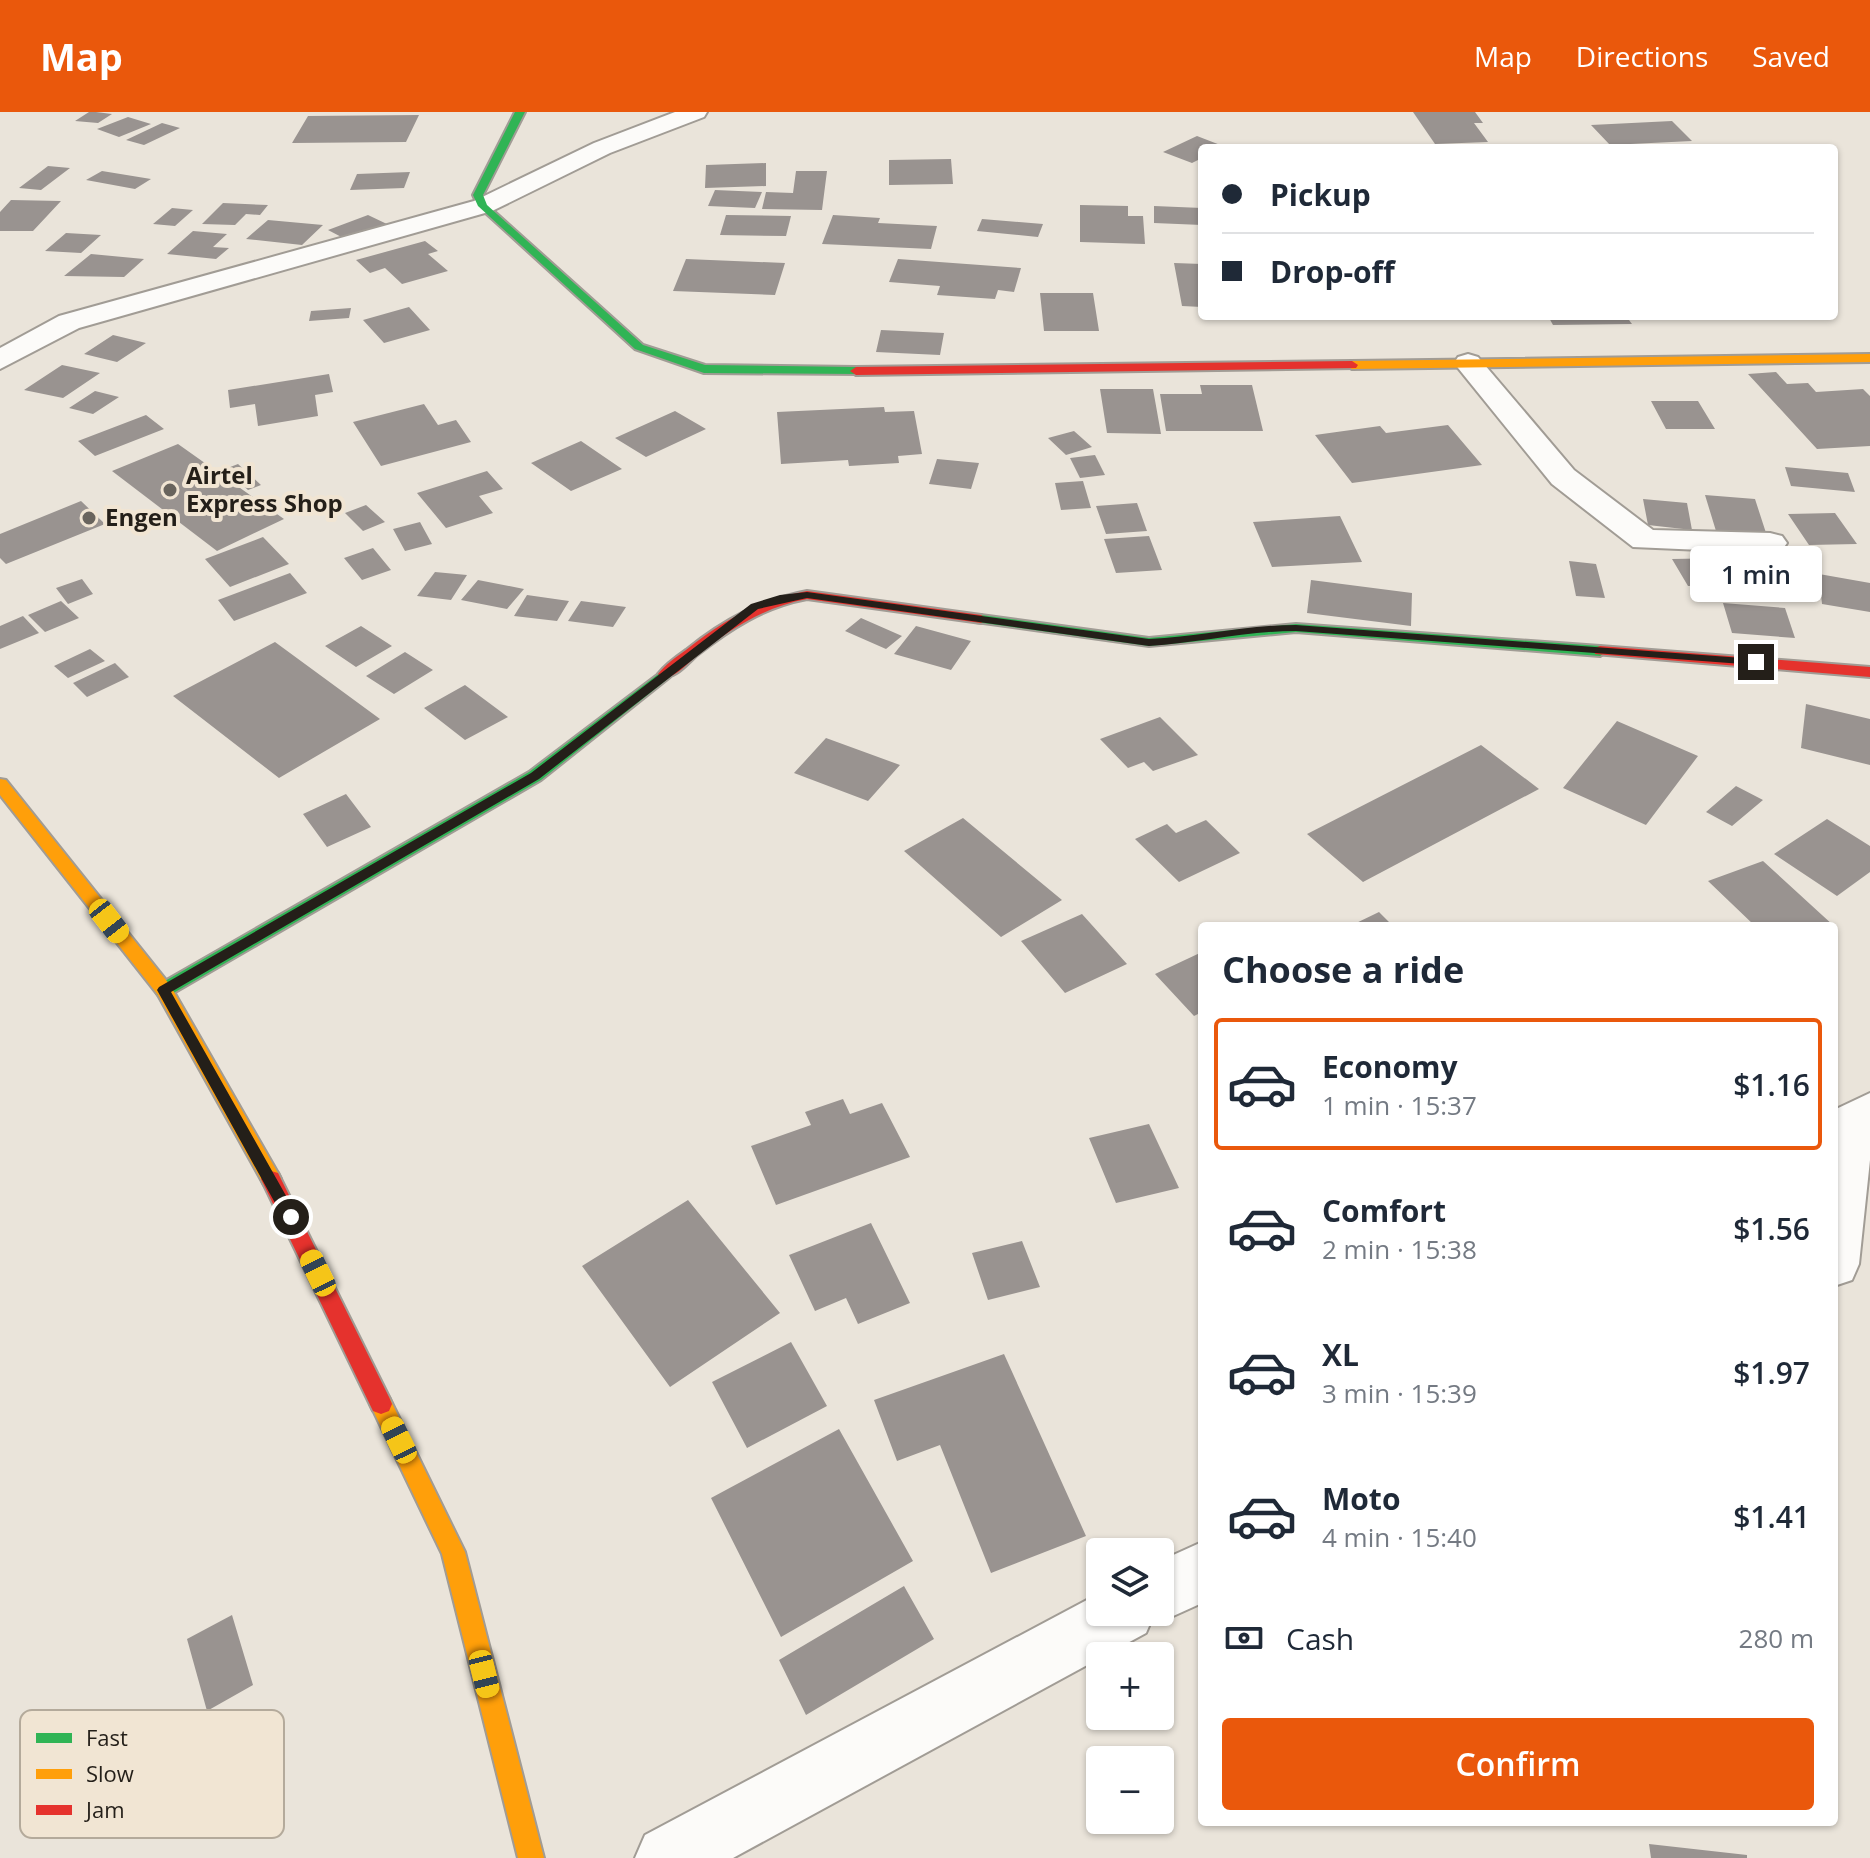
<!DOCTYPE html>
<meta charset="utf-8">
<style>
body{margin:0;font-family:"Open Sans",sans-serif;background:#f2f2f3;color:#1f2937;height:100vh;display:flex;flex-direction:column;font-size:30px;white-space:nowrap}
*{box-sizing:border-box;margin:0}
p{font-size:26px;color:#747a83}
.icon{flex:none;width:44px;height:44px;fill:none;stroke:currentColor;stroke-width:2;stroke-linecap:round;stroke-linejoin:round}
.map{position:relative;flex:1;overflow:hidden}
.drawer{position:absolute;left:1198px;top:810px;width:640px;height:904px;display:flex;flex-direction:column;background:#fff;border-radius:8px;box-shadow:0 2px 6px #0004}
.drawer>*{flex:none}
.guide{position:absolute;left:1198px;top:32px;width:640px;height:176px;border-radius:8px;box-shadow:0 2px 6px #0004;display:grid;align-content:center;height:176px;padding:0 24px;background:#fff}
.buttons{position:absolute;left:1086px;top:1426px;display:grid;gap:16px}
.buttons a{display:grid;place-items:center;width:88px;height:88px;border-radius:8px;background:#fff;box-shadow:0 2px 6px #0004;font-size:40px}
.end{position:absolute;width:36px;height:36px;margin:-18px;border:10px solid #241f19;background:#fff;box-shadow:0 0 0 4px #fff}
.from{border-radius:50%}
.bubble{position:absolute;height:56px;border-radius:8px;background:#fff;box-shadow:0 2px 6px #0004;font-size:26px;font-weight:600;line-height:56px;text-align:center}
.car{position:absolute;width:24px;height:48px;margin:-24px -12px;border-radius:10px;box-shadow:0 0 6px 2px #0007;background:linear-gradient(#f5c518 24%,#345 0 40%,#f5c518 0 76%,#345 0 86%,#f5c518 0)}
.guide b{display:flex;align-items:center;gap:28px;height:76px;font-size:30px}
.guide b+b{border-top:2px solid #e0e1e3}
.guide i{width:20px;height:20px;background:#1f2937}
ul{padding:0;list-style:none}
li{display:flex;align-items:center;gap:24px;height:132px;margin:0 16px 12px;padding:0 8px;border:4px solid transparent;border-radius:8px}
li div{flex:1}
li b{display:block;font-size:30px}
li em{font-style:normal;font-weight:600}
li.selected{border-color:#ea580c}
li>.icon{width:72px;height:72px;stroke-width:1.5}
h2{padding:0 24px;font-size:36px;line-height:96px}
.pay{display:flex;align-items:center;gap:20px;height:88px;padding:0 24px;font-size:30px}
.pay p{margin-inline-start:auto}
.button{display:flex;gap:16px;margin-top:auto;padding:16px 24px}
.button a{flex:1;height:92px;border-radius:8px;background:#ea580c;color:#fff;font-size:32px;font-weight:600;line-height:92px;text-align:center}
header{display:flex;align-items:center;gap:48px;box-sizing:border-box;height:112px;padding:0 40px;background:#ea580c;color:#fff}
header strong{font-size:38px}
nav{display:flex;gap:44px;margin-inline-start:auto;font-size:28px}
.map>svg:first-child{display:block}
.building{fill:#999390}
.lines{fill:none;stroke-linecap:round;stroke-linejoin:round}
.street-casing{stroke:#a19c95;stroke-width:4}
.fast-casing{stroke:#a19c95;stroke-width:4}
.slow-casing{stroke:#a19c95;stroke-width:4}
.jam-casing{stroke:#a19c95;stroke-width:4}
.street{fill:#fcfbf9;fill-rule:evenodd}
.fast{fill:#30b455;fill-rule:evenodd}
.slow{fill:#ff9f0a;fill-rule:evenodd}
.jam{fill:#e5322d;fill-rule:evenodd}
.route{fill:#241f19}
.poi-dot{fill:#69645d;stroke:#f1e5d3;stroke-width:3}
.labels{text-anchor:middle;stroke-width:8;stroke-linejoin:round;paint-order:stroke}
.far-poi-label{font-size:24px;font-weight:bold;fill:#241f19;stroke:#f1e5d3;text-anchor:start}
.key{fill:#f1e5d3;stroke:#b4aa9b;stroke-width:2}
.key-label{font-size:22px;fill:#241f19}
</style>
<header>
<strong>Map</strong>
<nav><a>Map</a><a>Directions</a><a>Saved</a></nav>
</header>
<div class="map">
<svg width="1870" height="1746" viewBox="0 0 1870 1746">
<rect width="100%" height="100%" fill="#eae4da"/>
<path class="building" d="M89 0H96L112 2 98 11 75 9Z
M1413 0H1475L1483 11H1474L1488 30 1435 32Z
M419 3 406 30 292 31 308 4Z
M128 5 151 12 119 25 97 17Z
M1672 9 1692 29 1610 33 1591 13Z
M162 11 180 16 144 33 126 28Z
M1197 24 1228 36H1202V46L1192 51 1163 40Z
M951 47 953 72 889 73V48Z
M766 51V74L705 76 706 53Z
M48 54 70 56 41 78 19 76Z
M102 59 151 67 135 77 86 68Z
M796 59H827L822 98 762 97 766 80 793 81Z
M410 60 404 76 350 78 357 62Z
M715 78 762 80 755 96 708 94Z
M11 88 61 89 33 119H0V100Z
M223 91 268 93 260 103 246 102 235 113 202 112Z
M1080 93 1128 94V104H1143L1145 132 1080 130Z
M1154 94 1202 96V113L1154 111Z
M172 96 193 98 175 114 153 112Z
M368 103 389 113 349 129 328 118Z
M726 103 791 104 786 124 720 123Z
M833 103 880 106 878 111 937 114 931 137 822 132Z
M982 107 1043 112 1038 125 977 119Z
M268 108 323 113 302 133 246 127Z
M193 119 227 122 213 135 229 136 216 147 167 142Z
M66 121 101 123 81 141 45 139Z
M425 129 438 139 428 142 448 159 402 172 385 156 370 161 356 148Z
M91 142 144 147 124 165 64 164Z
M686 147 785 151 775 183 673 179Z
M898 147 1021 156 1014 180 998 178 995 187 937 183 940 174 889 170Z
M1174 151 1202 152V195L1182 194Z
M1040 181H1093L1099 219H1044Z
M409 195 430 218 384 231 363 208Z
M351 196 349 206 309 209 311 199Z
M1548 204H1626L1632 212 1553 213Z
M881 218 944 221 940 243 876 240Z
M113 223 146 231 117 250 84 242Z
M62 253 100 261 63 286 24 278Z
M1776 260 1787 272 1808 271 1816 280 1863 277 1870 284V334L1817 337 1748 262Z
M329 262 333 280 315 283 318 304 258 314 255 292 230 296 228 278Z
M1200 273H1252L1263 319H1166L1160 282H1202Z
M1100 277H1153L1161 322 1107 321Z
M95 279 119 285 93 302 69 296Z
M1651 289H1698L1715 317H1666Z
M424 292 438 313 456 308 471 330 381 354 353 310Z
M884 295 885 300 914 299 922 342 898 344 899 351 849 354 848 348 781 352 777 300Z
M675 299 706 317 646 345 615 326Z
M146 303 164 317 95 344 78 329Z
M1448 313 1482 353 1352 371 1315 323 1380 314 1386 321Z
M1074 319 1092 335 1066 343 1048 326Z
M581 329 622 357 571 379 531 351Z
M178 332 284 407 217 439 112 359Z
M1095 343 1105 363 1080 366 1070 346Z
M937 347 979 351 971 377 929 372Z
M238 352 261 373 248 378 225 357Z
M1785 355 1848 361 1855 380 1791 374Z
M487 359 503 377 479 384 493 401 446 416 417 381Z
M1083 369 1091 396 1061 398 1055 371Z
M1705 383 1755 387 1767 424 1716 419Z
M1643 387 1687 391 1692 418 1648 413Z
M81 389 105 412 6 452 0 446V422Z
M1137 391 1147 419 1106 422 1096 394Z
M366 393 385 410 363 419 345 401Z
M1835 401 1857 432 1809 433 1788 402Z
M1340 404 1362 450 1272 455 1253 410Z
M420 410 432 432 405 439 393 417Z
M1149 424 1162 458 1116 461 1104 427Z
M263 425 289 452 230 475 205 447Z
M373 436 391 458 362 468 344 446Z
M1727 446 1745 473 1688 474 1672 447Z
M1569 449 1596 452 1605 486 1576 484Z
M1747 449 1798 455 1810 476 1791 475 1794 482 1763 481Z
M435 460 467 463 451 488 417 484Z
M290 461 307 481 234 509 218 488Z
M1819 462 1870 471V500L1822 492Z
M82 467 93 482 68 492 56 476Z
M478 468 524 477 507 497 461 488Z
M1311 468 1412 481 1411 514 1307 501Z
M527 483 569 489 557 509 514 504Z
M61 489 79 506 45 520 28 503Z
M581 489 626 495 613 515 568 509Z
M1723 491 1785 496 1795 526 1732 521Z
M23 504 39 521 0 537V514Z
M861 506 902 524 886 537 845 519Z
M361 514 392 534 356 555 325 534Z
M916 514 971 529 951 558 894 542Z
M275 530 380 607 279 666 173 584Z
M90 537 105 549 68 566 54 554Z
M405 540 433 558 394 582 366 564Z
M115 551 129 565 87 585 73 571Z
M465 573 508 605 465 628 424 596Z
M1806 592 1870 607V653L1801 636Z
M1160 605 1198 643 1153 659 1144 650 1128 656 1100 627Z
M1617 609 1698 644 1646 713 1563 676Z
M826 626 900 653 868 689 794 661Z
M1481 633 1539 677 1363 770 1307 722Z
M1736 674 1763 688 1732 714 1706 700Z
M346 682 371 715 327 735 303 702Z
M963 706 1062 788 1001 825 904 739Z
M1827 707 1870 734V760L1837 784 1774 742Z
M1206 708 1240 741 1179 770 1135 727 1167 712 1176 721Z
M1763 749 1834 814H1755L1708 769Z
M1379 800 1393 814H1350Z
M1082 802 1127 852 1065 881 1021 829Z
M1202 840V900L1194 904 1155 862Z
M843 987 850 1002 882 991 910 1045 776 1093 751 1034 811 1013 805 1000Z
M1149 1012 1179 1076 1116 1091 1089 1026Z
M688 1088 780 1201 670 1275 582 1154Z
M871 1111 910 1191 858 1212 846 1186 815 1199 789 1143Z
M1022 1129 1040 1175 988 1188 972 1141Z
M791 1230 827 1294 747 1336 712 1270Z
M1004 1242 1086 1424 991 1461 940 1333 897 1349 874 1288Z
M839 1317 913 1449 781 1525 711 1386Z
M904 1474 934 1527 806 1603 779 1548Z
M232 1503 253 1573 207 1599 187 1527Z
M1649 1732 1747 1743V1746H1651Z"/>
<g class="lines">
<defs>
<path id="street" d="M675 0H707L704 5 610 41 492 99 79 216 0 257V236L59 204 474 89 594 31Z
M1468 242 1478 245 1574 358 1653 418 1770 421 1782 424 1787 431 1782 438 1770 441 1633 435 1552 372 1454 251 1458 245Z
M1870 981V1048L1859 1152 1852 1168 1834 1174V998Z
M1202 1430V1491L1160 1510 1152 1507 1146 1521 733 1746H635L645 1723 1100 1481V1500H1160V1449Z"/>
<path id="fast" d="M515 0H525L483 83 487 93 643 233 705 253 856 255 862 259 860 262 704 261 635 237 478 94 473 83Z
M981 503 1149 526 1296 512 1600 534 1607 539 1600 544 1296 520 1149 534 976 510V504Z
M665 557 670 559V565L541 668 170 883H158L155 878 158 873 529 660Z"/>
<path id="slow" d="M1870 242V250L1352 257 1346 253 1352 249Z
M0 667 6 668 170 873 278 1061 281 1067 278 1073 271 1075 264 1073 158 883 0 683Z
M381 1282 389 1285 465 1440 544 1746H518L442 1442 370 1292 373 1285Z"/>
<path id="jam" d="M1352 249 1358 253 1356 256 856 263 850 259 856 255Z
M807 479 981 503 988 507 981 511 807 487C764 495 730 517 696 544 686 553 674 568 660 565L658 562C665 553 676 545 686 538 723 508 760 488 807 479Z
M1600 534 1870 555V565L1595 542V536Z
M271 1059 278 1061 389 1285 392 1292 389 1299 381 1302 373 1299 261 1067 264 1061Z"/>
</defs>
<use href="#street" class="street-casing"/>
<use href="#fast" class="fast-casing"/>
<use href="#slow" class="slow-casing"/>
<use href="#jam" class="jam-casing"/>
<use href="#street" class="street"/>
<use href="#fast" class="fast"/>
<use href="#slow" class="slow"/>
<use href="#jam" class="jam"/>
</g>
<path class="route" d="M807 480 1149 527C1199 525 1247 513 1296 513L1756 547 1762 550 1756 553 1296 519C1247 519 1199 531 1149 534L807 486 758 497 539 667 171 880 298 1105 296 1109H285L157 878 159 875 531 661 751 492 780 483Z"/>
<g class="poi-dot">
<circle cx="170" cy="378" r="8"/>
<circle cx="89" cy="406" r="8"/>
</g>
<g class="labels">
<g class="far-poi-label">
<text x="186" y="372">Airtel<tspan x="186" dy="28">Express Shop</tspan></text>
<text x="105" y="414">Engen</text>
</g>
</g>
<rect x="20" y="1598" width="264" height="128" rx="12" class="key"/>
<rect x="36" y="1621" width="36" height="10" fill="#30b455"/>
<rect x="36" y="1657" width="36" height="10" fill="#ff9f0a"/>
<rect x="36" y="1693" width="36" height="10" fill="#e5322d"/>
<g class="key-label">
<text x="86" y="1634">Fast</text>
<text x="86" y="1670">Slow</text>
<text x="86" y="1706">Jam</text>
</g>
</svg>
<div class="buttons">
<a><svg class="icon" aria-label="layers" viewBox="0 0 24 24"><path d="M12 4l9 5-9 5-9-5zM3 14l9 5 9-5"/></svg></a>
<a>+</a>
<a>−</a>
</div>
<i class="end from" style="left:291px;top:1105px"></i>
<i class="end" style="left:1756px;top:550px"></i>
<div class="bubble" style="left:1690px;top:434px;width:132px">1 min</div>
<i class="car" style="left:109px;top:809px;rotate:142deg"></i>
<i class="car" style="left:318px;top:1161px;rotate:334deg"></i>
<i class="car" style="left:399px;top:1328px;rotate:334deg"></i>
<i class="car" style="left:484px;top:1562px;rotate:166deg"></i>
<div class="guide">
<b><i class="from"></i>Pickup</b>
<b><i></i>Drop-off</b>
</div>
<section class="drawer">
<h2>Choose a ride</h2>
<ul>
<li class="selected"><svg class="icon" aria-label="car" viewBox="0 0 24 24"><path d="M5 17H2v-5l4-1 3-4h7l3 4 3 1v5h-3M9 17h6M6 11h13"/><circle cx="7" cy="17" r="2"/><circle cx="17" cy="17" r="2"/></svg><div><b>Economy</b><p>1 min · 15:37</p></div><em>$1.16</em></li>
<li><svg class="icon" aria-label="car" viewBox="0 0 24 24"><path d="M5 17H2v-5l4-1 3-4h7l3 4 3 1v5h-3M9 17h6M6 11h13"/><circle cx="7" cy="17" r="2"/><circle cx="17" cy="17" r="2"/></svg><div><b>Comfort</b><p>2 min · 15:38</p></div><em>$1.56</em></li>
<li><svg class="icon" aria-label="car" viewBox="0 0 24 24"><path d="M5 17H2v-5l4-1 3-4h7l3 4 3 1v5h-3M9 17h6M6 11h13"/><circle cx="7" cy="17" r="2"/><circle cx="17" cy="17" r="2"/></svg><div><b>XL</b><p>3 min · 15:39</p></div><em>$1.97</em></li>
<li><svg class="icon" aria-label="car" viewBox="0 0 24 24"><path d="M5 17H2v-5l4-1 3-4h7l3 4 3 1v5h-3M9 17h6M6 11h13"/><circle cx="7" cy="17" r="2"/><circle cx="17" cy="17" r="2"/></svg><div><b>Moto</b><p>4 min · 15:40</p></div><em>$1.41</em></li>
</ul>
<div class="pay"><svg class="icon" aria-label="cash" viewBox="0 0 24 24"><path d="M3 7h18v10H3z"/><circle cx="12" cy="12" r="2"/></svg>Cash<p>280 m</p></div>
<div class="button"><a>Confirm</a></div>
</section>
</div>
